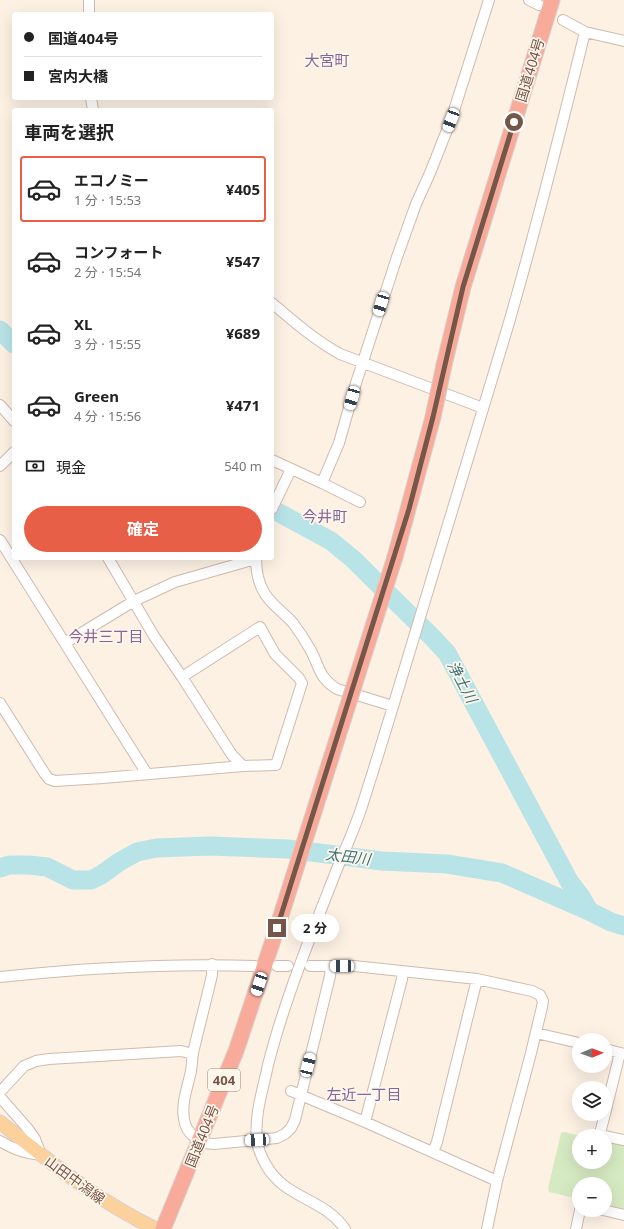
<!DOCTYPE html>
<html lang="ja">
<meta charset="utf-8">
<style>
body{margin:0;font-family:"Noto Sans","Noto Sans JP",sans-serif;background:#f2f2f2;color:#222;height:100vh;display:flex;flex-direction:column;font-size:15px;white-space:nowrap}
*{box-sizing:border-box;margin:0}
p{font-size:13px;color:#767676}
.icon{flex:none;width:22px;height:22px;fill:none;stroke:currentColor;stroke-width:2;stroke-linecap:round;stroke-linejoin:round}
.map{position:relative;flex:1;overflow:hidden}
.drawer{position:absolute;left:12px;top:108px;width:262px;height:452px;display:flex;flex-direction:column;background:#fff;border-radius:4px;box-shadow:0 4px 16px #0002}
.drawer>*{flex:none}
.hud{position:absolute;left:12px;top:12px;width:262px;height:88px;border-radius:4px;box-shadow:0 4px 16px #0002;display:grid;align-content:center;height:88px;padding:0 12px;background:#fff}
.needle{width:26px;rotate:89deg}
.tools{position:absolute;left:572px;top:1033px;display:grid;gap:8px}
.tools a{display:grid;place-items:center;width:40px;height:40px;border-radius:50%;background:#fff;box-shadow:0 4px 16px #0002;font-size:20px}
.end{position:absolute;width:18px;height:18px;margin:-9px;border:5px solid #765649;background:#fff;box-shadow:0 0 0 2px #fff}
.from{border-radius:50%}
.bubble{position:absolute;height:28px;border-radius:14px;background:#fff;box-shadow:0 4px 16px #0002;font-size:13px;font-weight:700;line-height:28px;text-align:center}
.car{position:absolute;width:12px;height:24px;margin:-12px -6px;border-radius:5px;box-shadow:0 0 3px 1px #0007;background:linear-gradient(#fff 24%,#345 0 40%,#fff 0 76%,#345 0 86%,#fff 0)}
.hud b{display:flex;align-items:center;gap:14px;height:38px;font-size:15px}
.hud b+b{border-top:1px solid #e0e0e0}
.hud i{width:10px;height:10px;background:#222}
ul{padding:0;list-style:none}
li{display:flex;align-items:center;gap:12px;height:66px;margin:0 8px 6px;padding:0 4px;border:2px solid transparent;border-radius:4px}
li div{flex:1}
li b{display:block;font-size:15px}
li em{font-style:normal;font-weight:700}
li.current{border-color:#e85f48}
li>.icon{width:36px;height:36px;stroke-width:1.5}
h2{padding:0 12px;font-size:18px;line-height:48px}
.pay{display:flex;align-items:center;gap:10px;height:44px;padding:0 12px;font-size:15px}
.pay p{margin-inline-start:auto}
.primary-button{display:flex;gap:8px;margin-top:auto;padding:8px 12px}
.primary-button a{flex:1;height:46px;border-radius:24px;background:#e85f48;color:#fff;font-size:16px;font-weight:700;line-height:46px;text-align:center}
.map>svg:first-child{display:block}
.green{fill:#d6eac2}
.lines{fill:none;stroke-linecap:round;stroke-linejoin:round}
.river{stroke:#b8e3e7;stroke-width:19}
.minor-casing{stroke:#d0baad;stroke-width:12}
.major-casing{stroke:#d9d0cc;stroke-width:15}
.highway-casing{stroke:#d9d0cc;stroke-width:17}
.minor{stroke:#fff;stroke-width:10}
.major{stroke:#fcd19c;stroke-width:13}
.highway{stroke:#f8ab9a;stroke-width:15}
.highway-bridge-casing{stroke:#d9d0cc;stroke-width:17;stroke-linecap:butt}
.highway-bridge{stroke:#f8ab9a;stroke-width:15}
.route{stroke:#765649;stroke-width:5}
.labels{text-anchor:middle;stroke-width:3.5;stroke-linejoin:round;paint-order:stroke}
.shield{fill:#fff6eb;stroke:#9f867a;stroke-width:1}
.shield-label{font-size:13px;font-weight:bold;fill:#765649}
.street-label{font-size:14px;fill:#765649;stroke:#fff6eb}
.neighbourhood-label{font-size:15px;fill:#836599;stroke:#fff6eb}
.water-label{font-size:15px;font-style:italic;fill:#3c767c;stroke:#fff6eb}
</style>
<div class="map">
<svg width="624" height="1229" viewBox="0 0 624 1229">
<rect width="100%" height="100%" fill="#fdf1e4"/>
<path class="green" d="M564 1132 581 1136H579V1162H605V1142L624 1146V1209L605 1205V1184H579V1199L549 1192 548 1188 561 1133Z"/>
<g class="lines">
<path class="river" d="M0 330 14 344
M272 509 331 541 353 559 432 637 447 653 569 881 581 897 589 911
M0 868 9 865H29L47 867 73 880H91L101 875 119 862 137 852 156 848 210 846 288 849 382 861 447 864 502 873 589 911 611 922 624 926"/>
<defs>
<path id="minor" d="M89 0V14
M529 0 539 5
M563 20 585 32 624 41
M91 98 93 110
M272 303C294 322 315 340 340 354L483 408
M0 405 14 421
M272 460 322 483 360 502
M0 466 14 452
M322 483 339 443 356 383 397 257 416 204 430 173 451 120 489 0
M272 509 291 469
M0 540 147 774
M108 558 154 636 182 677 232 755 243 766
M256 558C256 570 258 583 265 594 272 605 284 613 293 623 299 631 305 640 310 649 320 667 318 677 337 689L393 706
M65 643 134 601 175 582 255 559
M0 703 45 774 49 779 55 781 103 778 243 766 276 765 302 683 299 678 275 654 260 627 182 677
M212 964V975C206 1001 199 1027 193 1053 192 1059 192 1065 191 1071 188 1086 181 1103 184 1119 186 1134 200 1144 214 1144L277 1138 285 1134 291 1128 295 1120 330 976 331 966
M277 966H288
M310 966H354L477 979 532 991 540 995 543 1001 542 1007 531 1053 497 1181 487 1229
M0 977C84 968 170 963 255 966
M536 1033 579 1043
M605 1049 624 1054
M291 1091 365 1122 497 1181
M0 1092 24 1066 36 1061 49 1059 181 1051 193 1054
M0 1097 28 1129 35 1139 41 1155C24 1153 15 1150 0 1141
M605 1114 620 1053
M605 1114 600 1133 604 1136 624 1140
M365 1122 402 979 403 971
M433 1152 437 1142 477 979
M603 1210 624 1215
M345 1229C324 1198 285 1199 266 1165 262 1158 258 1150 257 1141 254 1116 263 1089 268 1065 285 998 312 933 337 869 346 847 356 826 363 803 393 709 421 613 450 518 469 454 489 390 508 326 536 229 561 130 585 32
M576 1229 580 1210"/>
<path id="major" d="M0 1122C50 1162 97 1201 156 1229"/>
<path id="highway" d="M444 365 463 287 552 0
M395 557 433 417
M163 1229 236 1051 277 928"/>
</defs>
<use href="#minor" class="minor-casing"/>
<use href="#major" class="major-casing"/>
<use href="#highway" class="highway-casing"/>
<use href="#minor" class="minor"/>
<use href="#major" class="major"/>
<use href="#highway" class="highway"/>
<defs>
<path id="highway-bridge" d="M433 417 444 365
M277 928 395 557"/>
</defs>
<use href="#highway-bridge" class="highway-bridge-casing"/>
<use href="#highway-bridge" class="highway-bridge"/>
</g>
<g class="lines">
<path class="route" d="M277 928 409 509 433 417 463 287 514 122"/>
</g>
<g class="labels">
<rect class="shield" x="208" y="1069" width="32" height="22" rx="3"/>
<g class="shield-label">
<text x="224" y="1085">404</text>
</g>
<g class="street-label">
<text transform="translate(530 70) rotate(-73)" y="5">国道404号</text>
<text transform="translate(202 1136) rotate(-68)" y="5">国道404号</text>
<text transform="translate(75 1180) rotate(36)" y="5">山田中潟線</text>
</g>
<g class="neighbourhood-label">
<text x="327" y="66">大宮町</text>
<text x="325" y="522">今井町</text>
<text x="106" y="642">今井三丁目</text>
<text x="364" y="1100">左近一丁目</text>
</g>
<g class="water-label">
<text transform="translate(462 682) rotate(62)" y="5">浄土川</text>
<text transform="translate(348 857) rotate(7)" y="5">太田川</text>
</g>
</g>
</svg>
<div class="tools">
<a><svg class="needle" viewBox="-14 -14 28 28"><path d="M0-13l5 13h-10z" fill="#e53935"/><path d="M0 13l5-13h-10z" fill="#767676"/></svg></a>
<a><svg class="icon" aria-label="layers" viewBox="0 0 24 24"><path d="M12 4l9 5-9 5-9-5zM3 14l9 5 9-5"/></svg></a>
<a>+</a>
<a>−</a>
</div>
<i class="end from" style="left:514px;top:122px"></i>
<i class="end" style="left:277px;top:928px"></i>
<div class="bubble" style="left:291px;top:914px;width:48px">2 分</div>
<i class="car" style="left:451px;top:120px;rotate:201deg"></i>
<i class="car" style="left:381px;top:304px;rotate:197deg"></i>
<i class="car" style="left:352px;top:398px;rotate:196deg"></i>
<i class="car" style="left:342px;top:966px;rotate:271deg"></i>
<i class="car" style="left:259px;top:984px;rotate:198deg"></i>
<i class="car" style="left:308px;top:1065px;rotate:14deg"></i>
<i class="car" style="left:257px;top:1140px;rotate:267deg"></i>
<div class="hud">
<b><i class="from"></i>国道404号</b>
<b><i></i>宮内大橋</b>
</div>
<section class="drawer">
<h2>車両を選択</h2>
<ul>
<li class="current"><svg class="icon" aria-label="car" viewBox="0 0 24 24"><path d="M5 17H2v-5l4-1 3-4h7l3 4 3 1v5h-3M9 17h6M6 11h13"/><circle cx="7" cy="17" r="2"/><circle cx="17" cy="17" r="2"/></svg><div><b>エコノミー</b><p>1 分 · 15:53</p></div><em>¥405</em></li>
<li><svg class="icon" aria-label="car" viewBox="0 0 24 24"><path d="M5 17H2v-5l4-1 3-4h7l3 4 3 1v5h-3M9 17h6M6 11h13"/><circle cx="7" cy="17" r="2"/><circle cx="17" cy="17" r="2"/></svg><div><b>コンフォート</b><p>2 分 · 15:54</p></div><em>¥547</em></li>
<li><svg class="icon" aria-label="car" viewBox="0 0 24 24"><path d="M5 17H2v-5l4-1 3-4h7l3 4 3 1v5h-3M9 17h6M6 11h13"/><circle cx="7" cy="17" r="2"/><circle cx="17" cy="17" r="2"/></svg><div><b>XL</b><p>3 分 · 15:55</p></div><em>¥689</em></li>
<li><svg class="icon" aria-label="car" viewBox="0 0 24 24"><path d="M5 17H2v-5l4-1 3-4h7l3 4 3 1v5h-3M9 17h6M6 11h13"/><circle cx="7" cy="17" r="2"/><circle cx="17" cy="17" r="2"/></svg><div><b>Green</b><p>4 分 · 15:56</p></div><em>¥471</em></li>
</ul>
<div class="pay"><svg class="icon" aria-label="cash" viewBox="0 0 24 24"><path d="M3 7h18v10H3z"/><circle cx="12" cy="12" r="2"/></svg>現金<p>540 m</p></div>
<div class="primary-button"><a>確定</a></div>
</section>
</div>
